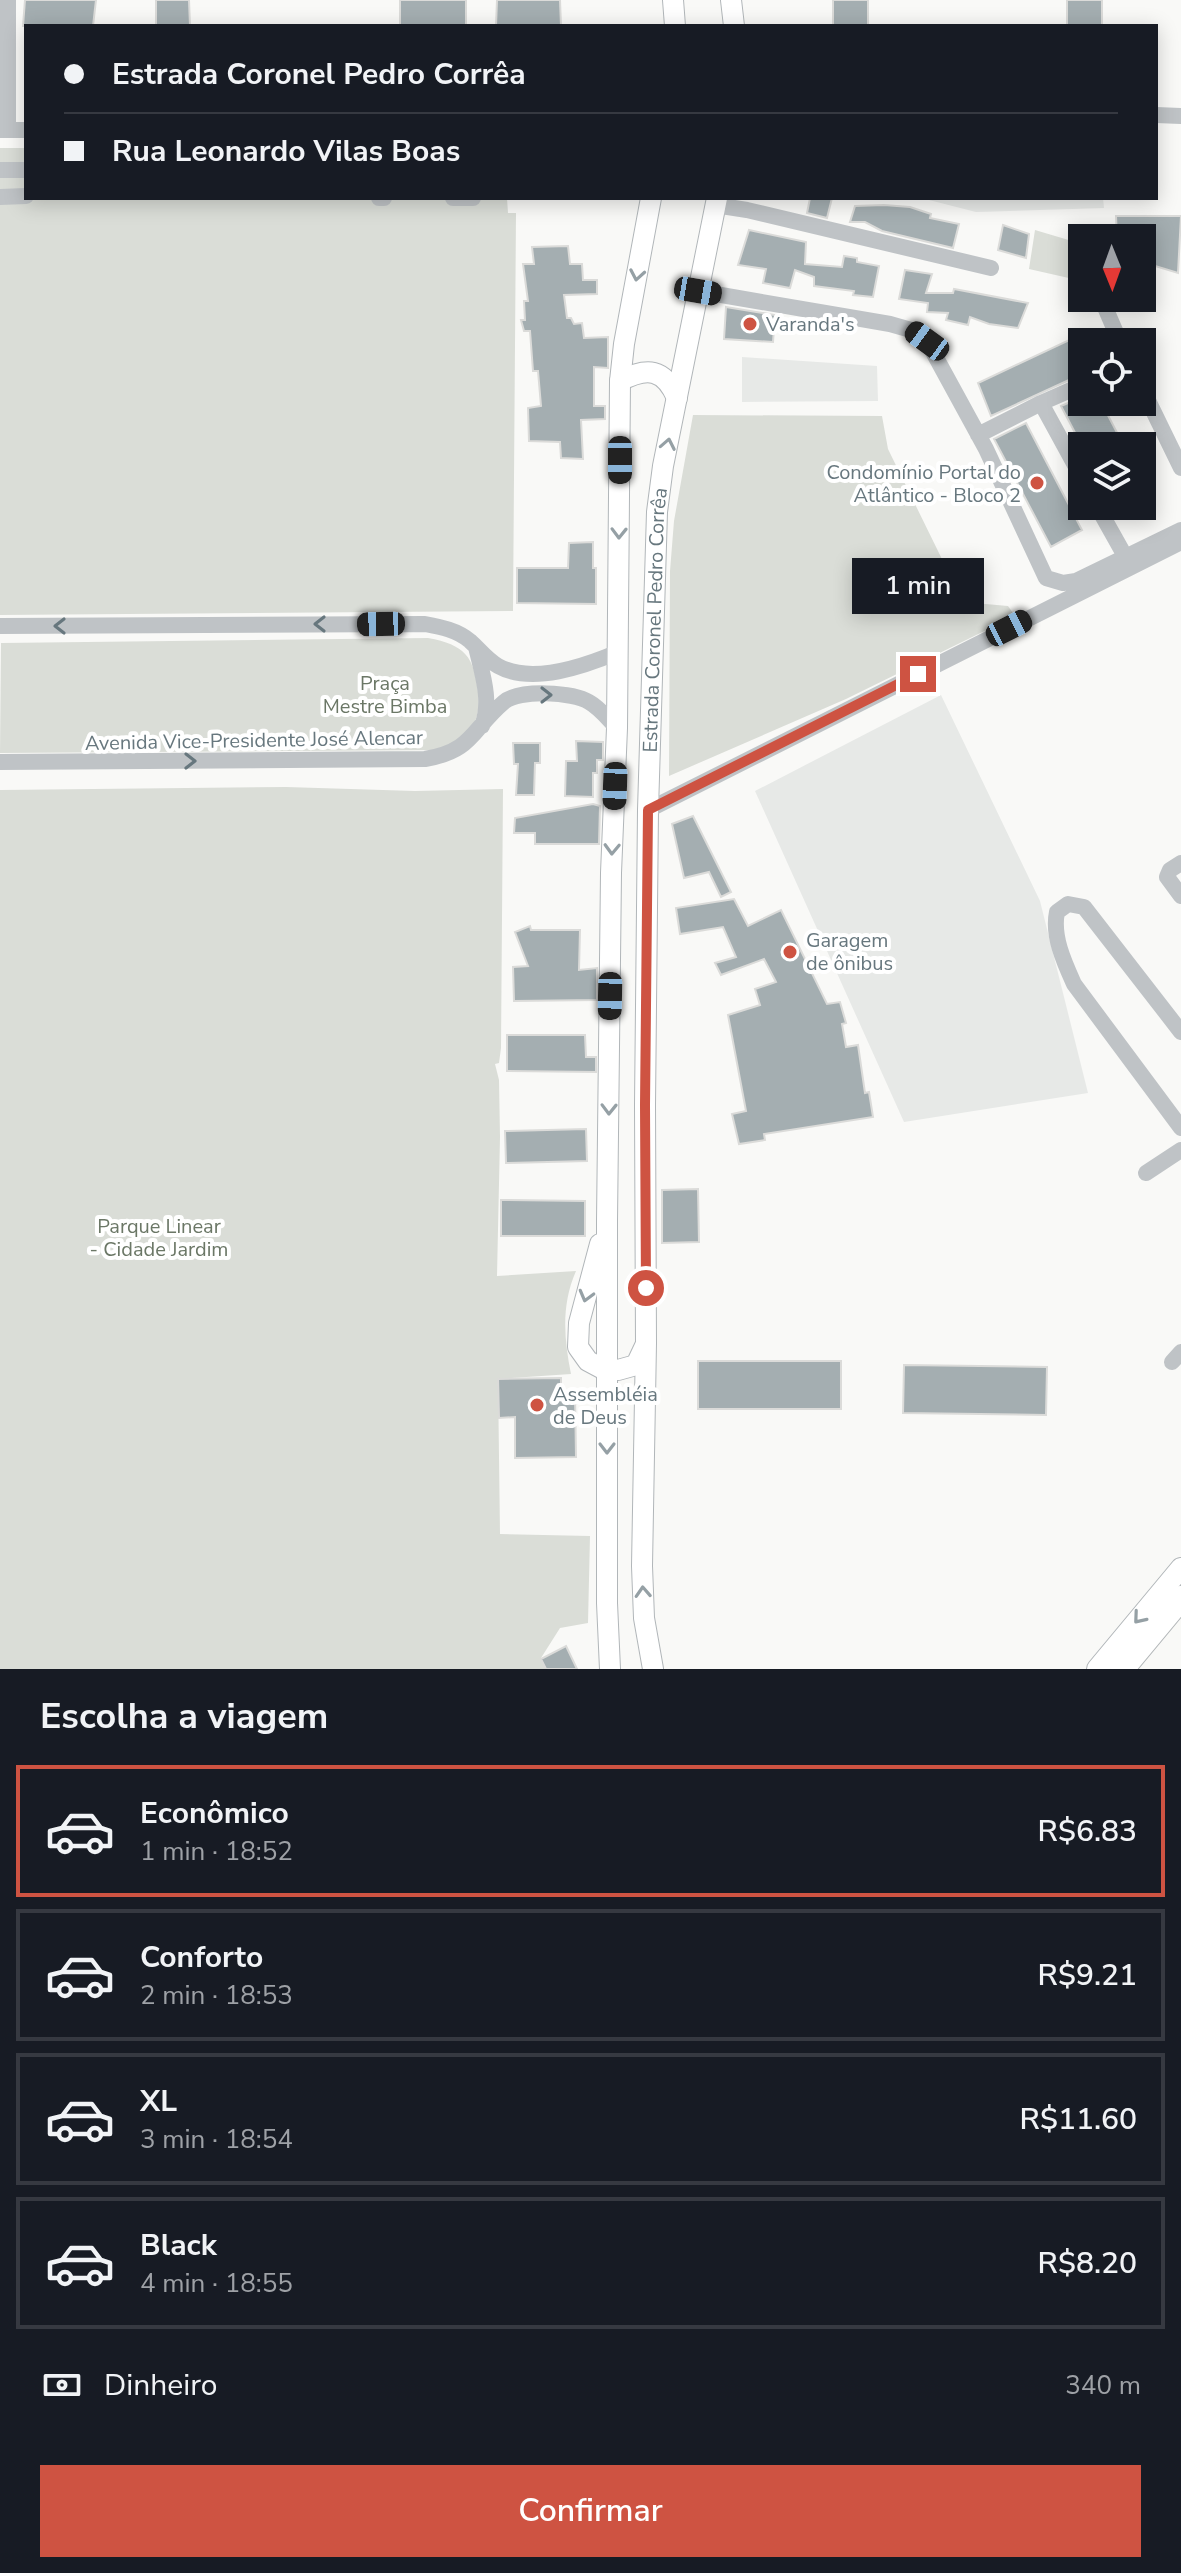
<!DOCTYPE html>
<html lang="pt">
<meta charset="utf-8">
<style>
body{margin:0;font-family:"Nunito Sans",sans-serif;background:#20242c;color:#f1f3f6;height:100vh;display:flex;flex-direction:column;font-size:30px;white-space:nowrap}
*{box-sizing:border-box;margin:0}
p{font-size:26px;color:#9ea1a6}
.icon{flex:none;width:44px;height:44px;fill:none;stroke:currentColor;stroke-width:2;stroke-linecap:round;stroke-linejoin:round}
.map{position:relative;height:1669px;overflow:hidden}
.side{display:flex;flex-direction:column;background:#171b24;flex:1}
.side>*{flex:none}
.hud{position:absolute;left:24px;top:24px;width:1134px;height:176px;border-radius:0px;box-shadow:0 4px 20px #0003;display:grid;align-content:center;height:176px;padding:0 40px;background:#171b24}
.needle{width:52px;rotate:179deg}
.buttons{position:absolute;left:1068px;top:224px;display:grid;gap:16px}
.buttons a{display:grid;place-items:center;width:88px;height:88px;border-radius:0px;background:#171b24;box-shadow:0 4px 20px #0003;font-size:40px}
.end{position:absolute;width:36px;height:36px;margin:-18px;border:10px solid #ce5342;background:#fff;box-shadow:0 0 0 4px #fff}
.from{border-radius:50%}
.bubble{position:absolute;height:56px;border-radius:0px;background:#171b24;box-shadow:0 4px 20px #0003;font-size:26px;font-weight:600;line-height:56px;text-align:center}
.car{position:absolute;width:24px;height:48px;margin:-24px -12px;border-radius:10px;box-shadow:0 0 6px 2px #0007;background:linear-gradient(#222 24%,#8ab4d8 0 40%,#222 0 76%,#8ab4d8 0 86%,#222 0)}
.hud b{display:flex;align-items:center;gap:28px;height:76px;font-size:30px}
.hud b+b{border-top:2px solid #363941}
.hud i{width:20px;height:20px;background:#f1f3f6}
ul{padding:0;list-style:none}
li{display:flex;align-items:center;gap:24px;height:132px;margin:0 16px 12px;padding:0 24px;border:4px solid #363941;border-radius:0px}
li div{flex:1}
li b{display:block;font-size:30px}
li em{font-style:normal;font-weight:600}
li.current{border-color:#ce5342}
li>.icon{width:72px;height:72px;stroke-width:1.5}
h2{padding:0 40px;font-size:36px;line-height:96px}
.pay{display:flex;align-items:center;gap:20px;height:88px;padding:0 40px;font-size:30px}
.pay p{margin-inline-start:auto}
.primary-button{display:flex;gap:16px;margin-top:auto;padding:16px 40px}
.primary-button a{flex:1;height:92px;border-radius:0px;background:#ce5342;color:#fff;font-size:32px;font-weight:600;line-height:92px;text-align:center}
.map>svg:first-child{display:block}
.built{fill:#e7e9e7}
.green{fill:#daddd7}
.building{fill:#a4aeb1;stroke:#dbdbd9;stroke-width:2}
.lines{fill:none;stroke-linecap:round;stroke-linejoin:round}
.major-casing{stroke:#b1b6b9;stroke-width:22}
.highway-casing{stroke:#b3b7b9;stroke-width:26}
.minor{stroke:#bfc3c6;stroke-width:16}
.major{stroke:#fff;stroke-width:20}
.highway{stroke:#fff;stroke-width:24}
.oneway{stroke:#95a0a5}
.oneway2{stroke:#67777e}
.route{stroke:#ce5342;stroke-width:10}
.poi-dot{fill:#ce5342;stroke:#fff;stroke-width:3}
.labels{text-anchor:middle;stroke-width:8;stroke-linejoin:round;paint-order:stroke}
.poi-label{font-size:20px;fill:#67777e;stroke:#fff;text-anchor:start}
.street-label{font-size:20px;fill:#67777e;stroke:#fff}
.park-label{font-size:20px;fill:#6b7766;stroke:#fff}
</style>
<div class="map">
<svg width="1181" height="1669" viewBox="0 0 1181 1669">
<rect width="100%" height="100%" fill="#f9f9f7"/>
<path class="built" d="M921 198H1103L1104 208 976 212Z
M742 357 877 366 878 401 742 402Z
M941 695 1040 901 1088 1093 904 1122 755 791Z"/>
<path class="green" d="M0 148H26V198H507L508 213H516L513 611 0 615Z
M1035 230 1082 244V281L1029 269Z
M693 415 882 416 888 449 963 602 1008 606 1015 616 846 699 669 776 670 571 674 521Z
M428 638C465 645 474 656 478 692 479 705 479 717 471 728 464 739 451 744 440 750L0 753 1 643Z
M286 787 415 791 503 789 501 1048 499 1063 495 1064 499 1080 500 1137 497 1276 576 1271C561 1305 564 1339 571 1374L498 1379 500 1534 590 1536 588 1623 560 1628 541 1658 546 1669H0V790Z"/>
<path class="building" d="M25 0H96L93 26H23Z
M156 0H189L190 26H156Z
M400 0H466V26H400Z
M497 0H560L561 26H496Z
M833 0H868V26H833Z
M1067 0H1102V26H1067Z
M810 198H832L827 218 807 213Z
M884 205 910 207 931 214 930 218 959 224 953 248 882 231 865 222H850L855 206Z
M1116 216H1181L1178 273 1142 262V238H1117Z
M1003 225 1029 234 1026 258 998 250Z
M749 230 806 242 805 264 842 267 844 256 857 258V262L879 266 873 297 853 295 854 291 814 286V277L795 270 790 288 763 283 766 269 738 265Z
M568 246 570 264H582L583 280H597V294L564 295 567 318H571L574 324 582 323 584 338 608 337V368L594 367V406H605V419L581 420 583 459 561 458 560 442 529 441 528 408 541 406 538 371H533L530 331H524L521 320H525L524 301H528L523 264H534L532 247Z
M905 270 932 274 926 293H953L954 289 1028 303 1018 328 989 324 970 317 968 325 946 320 948 313 927 312 928 303 899 299Z
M726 307 775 315 773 342 724 339Z
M1082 334V374L991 416 978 383Z
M1082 397V402H1101L1124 446H1082L1061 406Z
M1026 423 1082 530 1051 547 994 439Z
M593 542V568H596V604L517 603V568H568L569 543Z
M576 741 603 742V760H597V773H593V797L565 796 566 761H577Z
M513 743H540V763H535L534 795H516L518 764H514Z
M593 804 600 806 599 844H535V833H514L515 818Z
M693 816 731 892 721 897 709 872 684 878 672 824Z
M734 899 748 926 781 910 827 1004 840 1002 846 1023 842 1024 846 1047 858 1045 865 1093 869 1092 873 1117 764 1134 765 1140 739 1144 732 1114 746 1111 728 1015 760 1005 755 989 776 982 764 959 721 975 715 963 736 957 723 927 680 934 676 908Z
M530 926 531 930H580L579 970 597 968V1000L514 1001 513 967 528 966 515 932Z
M507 1035H585L586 1057H596V1072L507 1071Z
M586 1129 587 1161 506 1163 505 1131Z
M698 1189 699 1242 662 1243V1190Z
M501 1200 585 1201V1236H501Z
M698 1361H841V1409H698Z
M904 1365 1047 1367 1046 1415 903 1413Z
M561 1378V1394H575L576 1457 515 1458V1417L499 1418 498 1379Z
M566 1646 577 1669H546L541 1659Z"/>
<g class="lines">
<defs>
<g id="major">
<path d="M673 0 675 26"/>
<path d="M731 0 734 26"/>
<path d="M620 381C647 367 664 368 677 398"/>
<path d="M600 1244 579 1323 578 1347 588 1361 603 1369 618 1370 636 1365 645 1346"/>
<path d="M610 1669 607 1603V1221L611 873 617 728 620 381 624 344 651 198"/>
<path id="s1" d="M653 1669 644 1618 642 1566 646 1343 645 1105 648 810 657 512 663 466 717 198"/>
<path d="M1097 1669 1181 1568"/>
</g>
<path id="highway" d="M1122 1669 1181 1598"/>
</defs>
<use href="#major" class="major-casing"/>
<use href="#highway" class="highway-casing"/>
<path class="minor" d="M1156 115 1181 116
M0 130H26
M8 130V0
M0 170H26
M0 197 26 196
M379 198H384
M453 198H473
M715 205 747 210 991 268
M698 291 890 324 911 330 927 341 986 449 1046 578 1063 583 1076 581 1181 530
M1101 298 1120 342
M1142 388 1181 468
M1041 403 1082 385
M978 435 1041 403 1082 478
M1097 506 1130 565
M0 626 425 624C441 627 457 630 470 641 479 649 487 660 498 666 532 685 585 666 618 652
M476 647C482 673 492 701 482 726
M0 762 425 759C473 751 471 730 504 702 519 689 573 692 589 702 600 708 608 719 617 728
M648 810 1181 542
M1181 863 1170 870 1167 877 1181 896
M1181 1032 1084 907 1068 904 1057 912C1052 936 1064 962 1074 984L1181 1128
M1146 1173 1181 1150
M1172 1362 1181 1352"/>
<use href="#major" class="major"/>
<use href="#highway" class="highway"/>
</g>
<defs><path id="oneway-chevron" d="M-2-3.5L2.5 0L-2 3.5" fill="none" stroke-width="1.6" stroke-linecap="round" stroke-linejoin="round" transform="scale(2)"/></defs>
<g class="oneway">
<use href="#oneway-chevron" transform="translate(637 275) rotate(100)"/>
<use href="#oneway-chevron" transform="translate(668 444) rotate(-79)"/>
<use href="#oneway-chevron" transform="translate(619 533) rotate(91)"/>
<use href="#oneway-chevron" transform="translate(612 849) rotate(92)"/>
<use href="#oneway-chevron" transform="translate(609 1109) rotate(91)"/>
<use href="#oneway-chevron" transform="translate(586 1296) rotate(105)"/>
<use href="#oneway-chevron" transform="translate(607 1448) rotate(90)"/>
<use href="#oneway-chevron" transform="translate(643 1592) rotate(-93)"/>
<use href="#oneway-chevron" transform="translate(1139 1618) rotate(130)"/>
</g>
<g class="oneway2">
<use href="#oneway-chevron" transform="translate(320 624) rotate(180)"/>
<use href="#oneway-chevron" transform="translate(60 626) rotate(180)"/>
<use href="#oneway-chevron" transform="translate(546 695)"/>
<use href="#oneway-chevron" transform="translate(190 761)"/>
</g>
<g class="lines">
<path class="route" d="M646 1288 645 1105 648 810 918 674"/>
</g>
<g class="poi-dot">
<circle cx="750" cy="324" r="8"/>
<circle cx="1037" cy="483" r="8"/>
<circle cx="790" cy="952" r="8"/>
<circle cx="537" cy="1405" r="8"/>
</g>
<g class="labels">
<g class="poi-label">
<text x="766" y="331">Varanda's</text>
<text x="1021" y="479" text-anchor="end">Condomínio Portal do<tspan x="1021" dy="23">Atlântico - Bloco 2</tspan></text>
<text x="806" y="947">Garagem<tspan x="806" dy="23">de ônibus</tspan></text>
<text x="553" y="1401">Assembléia<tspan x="553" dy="23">de Deus</tspan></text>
</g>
<g class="street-label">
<text dy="7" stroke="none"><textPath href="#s1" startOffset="1050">Estrada Coronel Pedro Corrêa</textPath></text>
<text transform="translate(254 740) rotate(-1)" y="7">Avenida Vice-Presidente José Alencar</text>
</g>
<g class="park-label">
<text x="385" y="690">Praça<tspan x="385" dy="23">Mestre Bimba</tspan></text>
<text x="159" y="1233">Parque Linear<tspan x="159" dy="23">- Cidade Jardim</tspan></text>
</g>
</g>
</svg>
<div class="buttons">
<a><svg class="needle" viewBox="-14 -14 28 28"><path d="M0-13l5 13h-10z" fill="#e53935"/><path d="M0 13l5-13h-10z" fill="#9ea1a6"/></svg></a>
<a><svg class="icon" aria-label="locate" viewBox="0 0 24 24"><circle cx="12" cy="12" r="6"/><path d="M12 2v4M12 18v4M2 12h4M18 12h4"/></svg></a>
<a><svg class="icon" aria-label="layers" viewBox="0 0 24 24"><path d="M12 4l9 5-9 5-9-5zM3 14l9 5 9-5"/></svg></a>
</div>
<i class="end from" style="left:646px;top:1288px"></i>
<i class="end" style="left:918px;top:674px"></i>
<div class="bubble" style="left:852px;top:558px;width:132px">1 min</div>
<i class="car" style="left:698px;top:291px;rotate:100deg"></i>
<i class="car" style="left:927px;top:341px;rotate:306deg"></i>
<i class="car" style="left:620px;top:460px;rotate:180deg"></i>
<i class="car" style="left:381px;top:624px;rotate:269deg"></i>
<i class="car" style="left:1009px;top:628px;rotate:63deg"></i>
<i class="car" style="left:615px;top:786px;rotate:182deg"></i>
<i class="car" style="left:610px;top:996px;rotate:181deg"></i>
<div class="hud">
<b><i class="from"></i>Estrada Coronel Pedro Corrêa</b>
<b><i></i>Rua Leonardo Vilas Boas</b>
</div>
</div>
<section class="side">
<h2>Escolha a viagem</h2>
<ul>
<li class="current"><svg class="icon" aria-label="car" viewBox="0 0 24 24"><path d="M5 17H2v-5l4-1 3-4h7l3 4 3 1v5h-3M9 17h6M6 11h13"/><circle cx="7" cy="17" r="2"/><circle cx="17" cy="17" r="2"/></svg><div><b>Econômico</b><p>1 min · 18:52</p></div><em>R$6.83</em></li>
<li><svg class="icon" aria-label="car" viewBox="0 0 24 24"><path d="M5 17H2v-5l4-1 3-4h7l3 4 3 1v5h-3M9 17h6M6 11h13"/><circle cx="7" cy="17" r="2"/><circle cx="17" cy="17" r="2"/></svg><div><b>Conforto</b><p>2 min · 18:53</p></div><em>R$9.21</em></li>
<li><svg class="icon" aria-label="car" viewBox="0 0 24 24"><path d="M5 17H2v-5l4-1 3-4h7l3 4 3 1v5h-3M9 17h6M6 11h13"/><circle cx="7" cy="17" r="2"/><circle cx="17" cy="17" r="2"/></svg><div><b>XL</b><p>3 min · 18:54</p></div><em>R$11.60</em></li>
<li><svg class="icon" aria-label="car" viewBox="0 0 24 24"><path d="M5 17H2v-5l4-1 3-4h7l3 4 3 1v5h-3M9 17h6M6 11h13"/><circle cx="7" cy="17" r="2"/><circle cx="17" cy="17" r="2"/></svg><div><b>Black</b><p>4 min · 18:55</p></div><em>R$8.20</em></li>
</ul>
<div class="pay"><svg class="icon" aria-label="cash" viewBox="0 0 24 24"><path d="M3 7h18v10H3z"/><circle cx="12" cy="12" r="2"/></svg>Dinheiro<p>340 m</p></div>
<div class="primary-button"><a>Confirmar</a></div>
</section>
